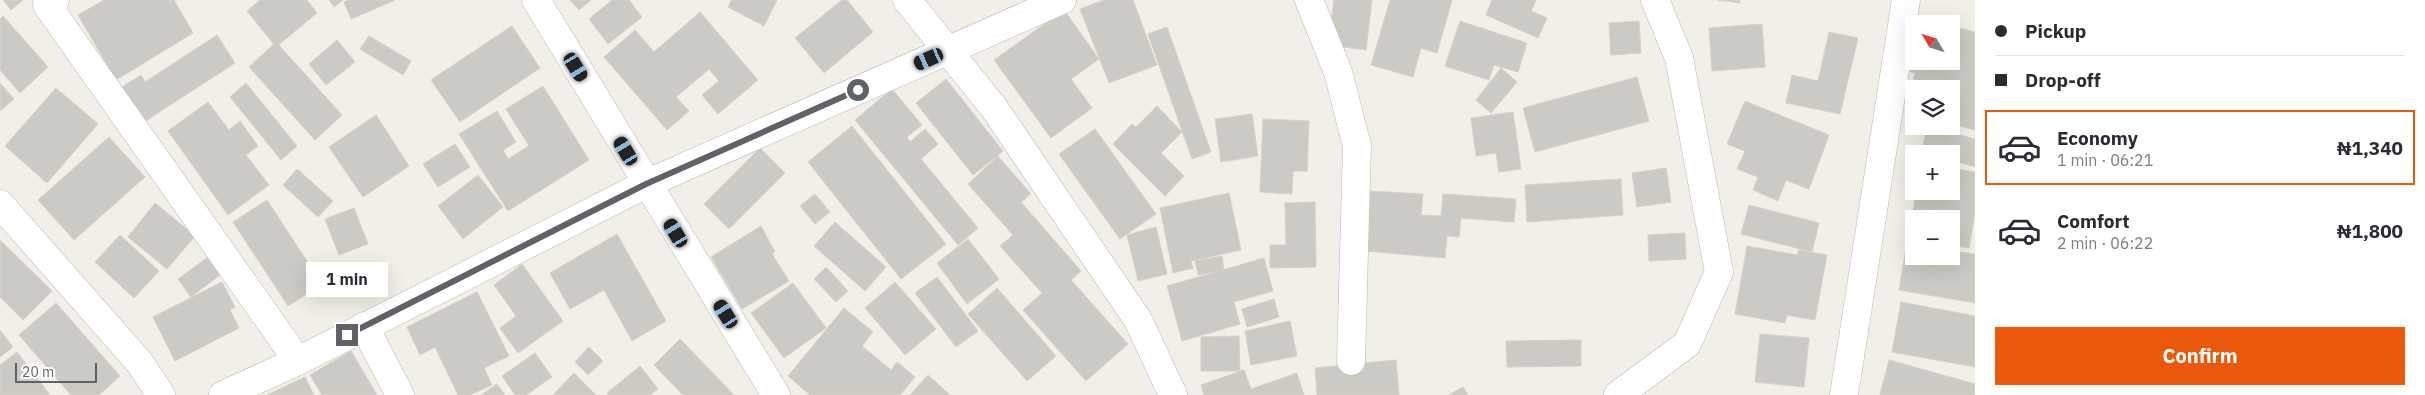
<!DOCTYPE html>
<meta charset="utf-8">
<style>
body{margin:0;font-family:"IBM Plex Sans",sans-serif;background:#f7f7f7;color:#2b2b33;height:100vh;display:flex;flex-direction:column;font-size:19px;white-space:nowrap}
*{box-sizing:border-box;margin:0}
p{font-size:16px;color:#7c7c81}
.icon{flex:none;width:28px;height:28px;fill:none;stroke:currentColor;stroke-width:2;stroke-linecap:round;stroke-linejoin:round}
.map{position:relative;flex:1;overflow:hidden}
.sheet{display:flex;flex-direction:column;background:#fff;width:450px}
.sheet>*{flex:none}
.hud{display:grid;align-content:center;height:110px;padding:0 20px;background:#fff}
.needle{width:32px;rotate:308deg}
.buttons{position:absolute;left:1905px;top:15px;display:grid;gap:10px}
.buttons a{display:grid;place-items:center;width:55px;height:55px;border-radius:0px;background:#fff;box-shadow:0 5px 20px #0002;font-size:25px}
.scale{position:absolute;left:15px;bottom:12px;width:82px;box-sizing:border-box;padding-left:5px;border:2px solid #5f6368;border-top:0;font-size:14px;line-height:18px;white-space:nowrap;color:#5f6368;-webkit-text-stroke:4px #fff;paint-order:stroke}
.end{position:absolute;width:22px;height:22px;margin:-11px;border:6px solid #5f6368;background:#fff;box-shadow:0 0 0 2px #fff}
.from{border-radius:50%}
.bubble{position:absolute;height:35px;border-radius:0px;background:#fff;box-shadow:0 5px 20px #0002;font-size:16px;font-weight:800;line-height:35px;text-align:center}
.car{position:absolute;width:15px;height:30px;margin:-15px -8px;border-radius:6px;box-shadow:0 0 4px 1px #0007;background:linear-gradient(#222 24%,#8ab4d8 0 40%,#222 0 76%,#8ab4d8 0 86%,#222 0)}
.hud b{display:flex;align-items:center;gap:18px;height:48px;font-size:19px}
.hud b+b{border-top:1px solid #e1e1e2}
.hud i{width:12px;height:12px;background:#2b2b33}
ul{padding:0;list-style:none}
li{display:flex;align-items:center;gap:15px;height:75px;margin:0 10px 8px;padding:0 10px;border:2px solid transparent;border-radius:0px}
li div{flex:1}
li b{display:block;font-size:19px}
li em{font-style:normal;font-weight:800}
li.selected{border-color:#ea580c}
li>.icon{width:45px;height:45px;stroke-width:1.5}
.button{display:flex;gap:10px;margin-top:auto;padding:10px 20px}
.button a{flex:1;height:58px;border-radius:0px;background:#ea580c;color:#fff;font-size:20px;font-weight:800;line-height:58px;text-align:center}
main{display:flex;flex:1;min-height:0}
.map>svg:first-child{display:block}
.building{fill:#cccac5;stroke:#d6d1c6}
.lines{fill:none;stroke-linecap:round;stroke-linejoin:round}
.minor-casing{stroke:#b5b8bc;stroke-width:29}
.minor{stroke:#fff;stroke-width:28}
.route{stroke:#5f6368;stroke-width:6}
</style>
<main>
<div class="map">
<svg width="1975" height="395" viewBox="0 0 1975 395">
<rect width="100%" height="100%" fill="#f1efe8"/>
<path class="building" d="M3 0H23L11 10Z
M104 0H174L193 33 116 80 78 15Z
M260 0H307L317 13 276 47 247 11Z
M329 0H343L334 7Z
M348 0H395L351 19 344 2Z
M570 0H591L579 10Z
M612 0H629L642 17 608 44 589 19Z
M732 0H777L764 26 728 7Z
M842 0H847L873 32 824 73 795 38Z
M1104 0H1133L1157 65 1109 83 1080 9Z
M1334 0H1372L1366 50 1328 45Z
M1390 0H1452L1437 53 1421 48 1413 77 1371 65Z
M1492 0H1536L1531 11 1547 18 1538 38 1486 15Z
M1718 0H1740V3Z
M1064 10 1099 59 1071 79 1092 108 1051 138 994 60Z
M700 12 758 80 718 114 702 95 719 81 709 69 676 97 689 111 667 130 604 57 635 30 654 52Z
M3 16 48 67 20 93 0 70V19Z
M1921 19 1942 24H1920Z
M1460 21 1527 43 1518 72 1494 65 1489 80 1445 66Z
M1639 21 1641 53 1611 55 1609 23Z
M1762 24 1765 67 1712 71 1709 28Z
M512 26 540 68 460 122 431 80Z
M1951 26 1975 32V130L1951 124V89H1914V115L1905 112 1915 73 1907 71 1914 47V61H1951Z
M1167 27 1211 152 1192 159 1148 34Z
M1829 32 1858 38 1840 114 1786 103 1792 75 1818 81Z
M217 35 235 63 144 122 122 87 141 75 145 82Z
M369 36 411 61 403 75 360 49Z
M337 40 355 62 326 85 309 64Z
M276 42 342 115 315 140 249 67Z
M1501 68 1517 82 1491 113 1476 100Z
M1637 77 1649 121 1535 152 1523 108Z
M946 79 1003 151 973 175 916 103Z
M0 83 14 99 0 111Z
M246 83 297 146 281 160 230 97Z
M543 86 589 160 508 211 459 134 497 111 516 142 503 150 508 159 529 146 506 109Z
M56 88 98 124 47 183 5 146Z
M892 89 922 125 907 137 910 142 925 129 938 144 921 159 978 228 958 245 855 120Z
M1745 101 1829 135 1809 189 1786 180 1778 201 1753 190 1758 177 1737 169 1745 151 1727 144Z
M208 102 229 130 240 121 258 146 246 155 269 185 228 215 168 131Z
M1157 106 1182 132 1161 153 1184 176 1165 196 1113 144 1132 124 1136 127Z
M1513 112 1521 169 1499 172 1496 153 1476 156 1471 118Z
M1252 114 1258 156 1221 162 1215 119Z
M376 115 409 166 363 197 329 147Z
M1263 119 1309 121 1307 171H1293L1292 194 1260 192Z
M852 126 946 244 901 279 808 162Z
M1928 126 1975 139V167L1951 160V154L1921 152Z
M1095 129 1156 214 1120 239 1059 154Z
M109 137 145 177 74 240 38 200Z
M455 144 470 167 438 187 423 164Z
M760 148 785 173 729 229 704 204Z
M998 156 1031 194 1021 202 1081 271 1071 280 1128 344 1086 381 1023 310 1042 293 1000 246 1013 235 968 184Z
M1666 168 1671 202 1637 207 1632 173Z
M1951 168 1975 172V213L1969 248 1951 245V219H1914V239L1909 238 1916 191H1951Z
M297 169 333 201 318 217 283 185Z
M478 175 503 207 463 239 438 206Z
M1621 179 1623 215 1527 222 1525 185Z
M1370 191 1423 194 1421 215 1441 216 1443 194 1516 199 1514 222 1461 218 1459 237 1447 236 1445 258 1365 251Z
M1229 193 1241 250 1191 261 1193 268 1173 273 1160 208Z
M815 194 830 212 815 224 800 206Z
M267 200 322 284 288 306 233 222Z
M1315 202 1316 267 1270 268V245H1286L1285 203Z
M155 203 195 236 167 269 128 237Z
M1749 205 1819 223 1812 252 1741 234Z
M354 208 368 244 339 255 325 219Z
M835 222 886 267 865 291 814 246Z
M761 226 775 252 772 254 789 281 742 309 711 257Z
M1156 227 1167 274 1138 281 1127 235Z
M1685 233 1686 259 1649 261 1648 235Z
M617 234 666 321 632 341 604 290 570 309 550 273Z
M120 235 159 271 134 298 95 262Z
M968 239 999 279 967 304 937 263Z
M0 240 52 291 23 320 0 297Z
M1907 243 1914 244V256H1951V251L1975 254V303L1899 290Z
M1747 246 1798 255V250L1827 255 1815 320 1787 315 1785 323 1735 314Z
M1222 256 1224 270 1198 275 1195 261Z
M208 257 221 274 191 297 178 279Z
M1264 258 1273 291 1234 302 1240 324 1182 341 1167 286Z
M522 264 563 321 518 353 500 328 516 316 494 285Z
M826 267 848 291 836 302 814 279Z
M937 277 978 331 956 347 915 293Z
M222 282 235 307 230 310 239 328 175 361 153 317Z
M895 282 936 329 905 355 865 308Z
M793 283 826 328 784 358 751 313Z
M997 288 1056 356 1027 381 968 314Z
M477 292 509 356 484 368 492 385 470 395H458L435 347 420 355 407 327Z
M1274 299 1279 317 1247 327 1242 309Z
M1901 302 1975 316V367L1892 352Z
M56 303 120 376 99 395H71L19 335Z
M844 308 873 332 862 346 891 370 897 362 915 377 900 395H810L788 376Z
M1290 321 1297 356 1251 365 1245 331Z
M0 330 13 347 0 357Z
M1760 334 1809 338 1804 387 1755 382Z
M1239 336 1240 371H1201V337Z
M680 339 734 395H683L654 365Z
M1581 340V366L1507 367 1506 341Z
M589 347 603 361 588 375 575 362Z
M351 351 377 395H322L310 375Z
M17 352 50 395H0V365Z
M535 353 552 377 526 395H515L502 376Z
M1396 360 1399 395H1317L1315 368Z
M1889 360 1975 384V395H1880Z
M640 366 658 389 650 395H608L607 393Z
M1244 370 1251 389 1297 373 1304 395H1204L1201 385Z
M574 373 596 395H553Z
M928 375 950 395H910Z
M305 377 314 395H267Z
M497 384 505 395H481Z
M1463 387 1468 395H1449Z"/>
<g class="lines">
<defs>
<path id="minor" d="M55 0 47 5 298 361
M536 0 776 395
M907 0 994 108 1138 320 1173 395
M1309 0 1338 72 1357 146 1351 361
M0 204 139 362 161 395
M364 326 400 395
M223 395 298 361 646 184 1062 0
M1618 395 1687 344 1719 272 1679 58 1655 0
M1844 395 1906 0"/>
</defs>
<use href="#minor" class="minor-casing"/>
<use href="#minor" class="minor"/>
</g>
<g class="lines">
<path class="route" d="M347 335 646 184 858 90"/>
</g>
</svg>
<div class="buttons">
<a><svg class="needle" viewBox="-14 -14 28 28"><path d="M0-13l5 13h-10z" fill="#e53935"/><path d="M0 13l5-13h-10z" fill="#7c7c81"/></svg></a>
<a><svg class="icon" aria-label="layers" viewBox="0 0 24 24"><path d="M12 4l9 5-9 5-9-5zM3 14l9 5 9-5"/></svg></a>
<a>+</a>
<a>−</a>
</div>
<div class="scale">20 m</div>
<i class="end from" style="left:858px;top:90px"></i>
<i class="end" style="left:347px;top:335px"></i>
<div class="bubble" style="left:306px;top:262px;width:82px">1 min</div>
<i class="car" style="left:929px;top:59px;rotate:246deg"></i>
<i class="car" style="left:576px;top:67px;rotate:149deg"></i>
<i class="car" style="left:626px;top:151px;rotate:329deg"></i>
<i class="car" style="left:676px;top:233px;rotate:329deg"></i>
<i class="car" style="left:726px;top:314px;rotate:328deg"></i>
</div>
<section class="sheet">
<div class="hud">
<b><i class="from"></i>Pickup</b>
<b><i></i>Drop-off</b>
</div>
<ul>
<li class="selected"><svg class="icon" aria-label="car" viewBox="0 0 24 24"><path d="M5 17H2v-5l4-1 3-4h7l3 4 3 1v5h-3M9 17h6M6 11h13"/><circle cx="7" cy="17" r="2"/><circle cx="17" cy="17" r="2"/></svg><div><b>Economy</b><p>1 min · 06:21</p></div><em>₦1,340</em></li>
<li><svg class="icon" aria-label="car" viewBox="0 0 24 24"><path d="M5 17H2v-5l4-1 3-4h7l3 4 3 1v5h-3M9 17h6M6 11h13"/><circle cx="7" cy="17" r="2"/><circle cx="17" cy="17" r="2"/></svg><div><b>Comfort</b><p>2 min · 06:22</p></div><em>₦1,800</em></li>
</ul>
<div class="button"><a>Confirm</a></div>
</section>
</main>
